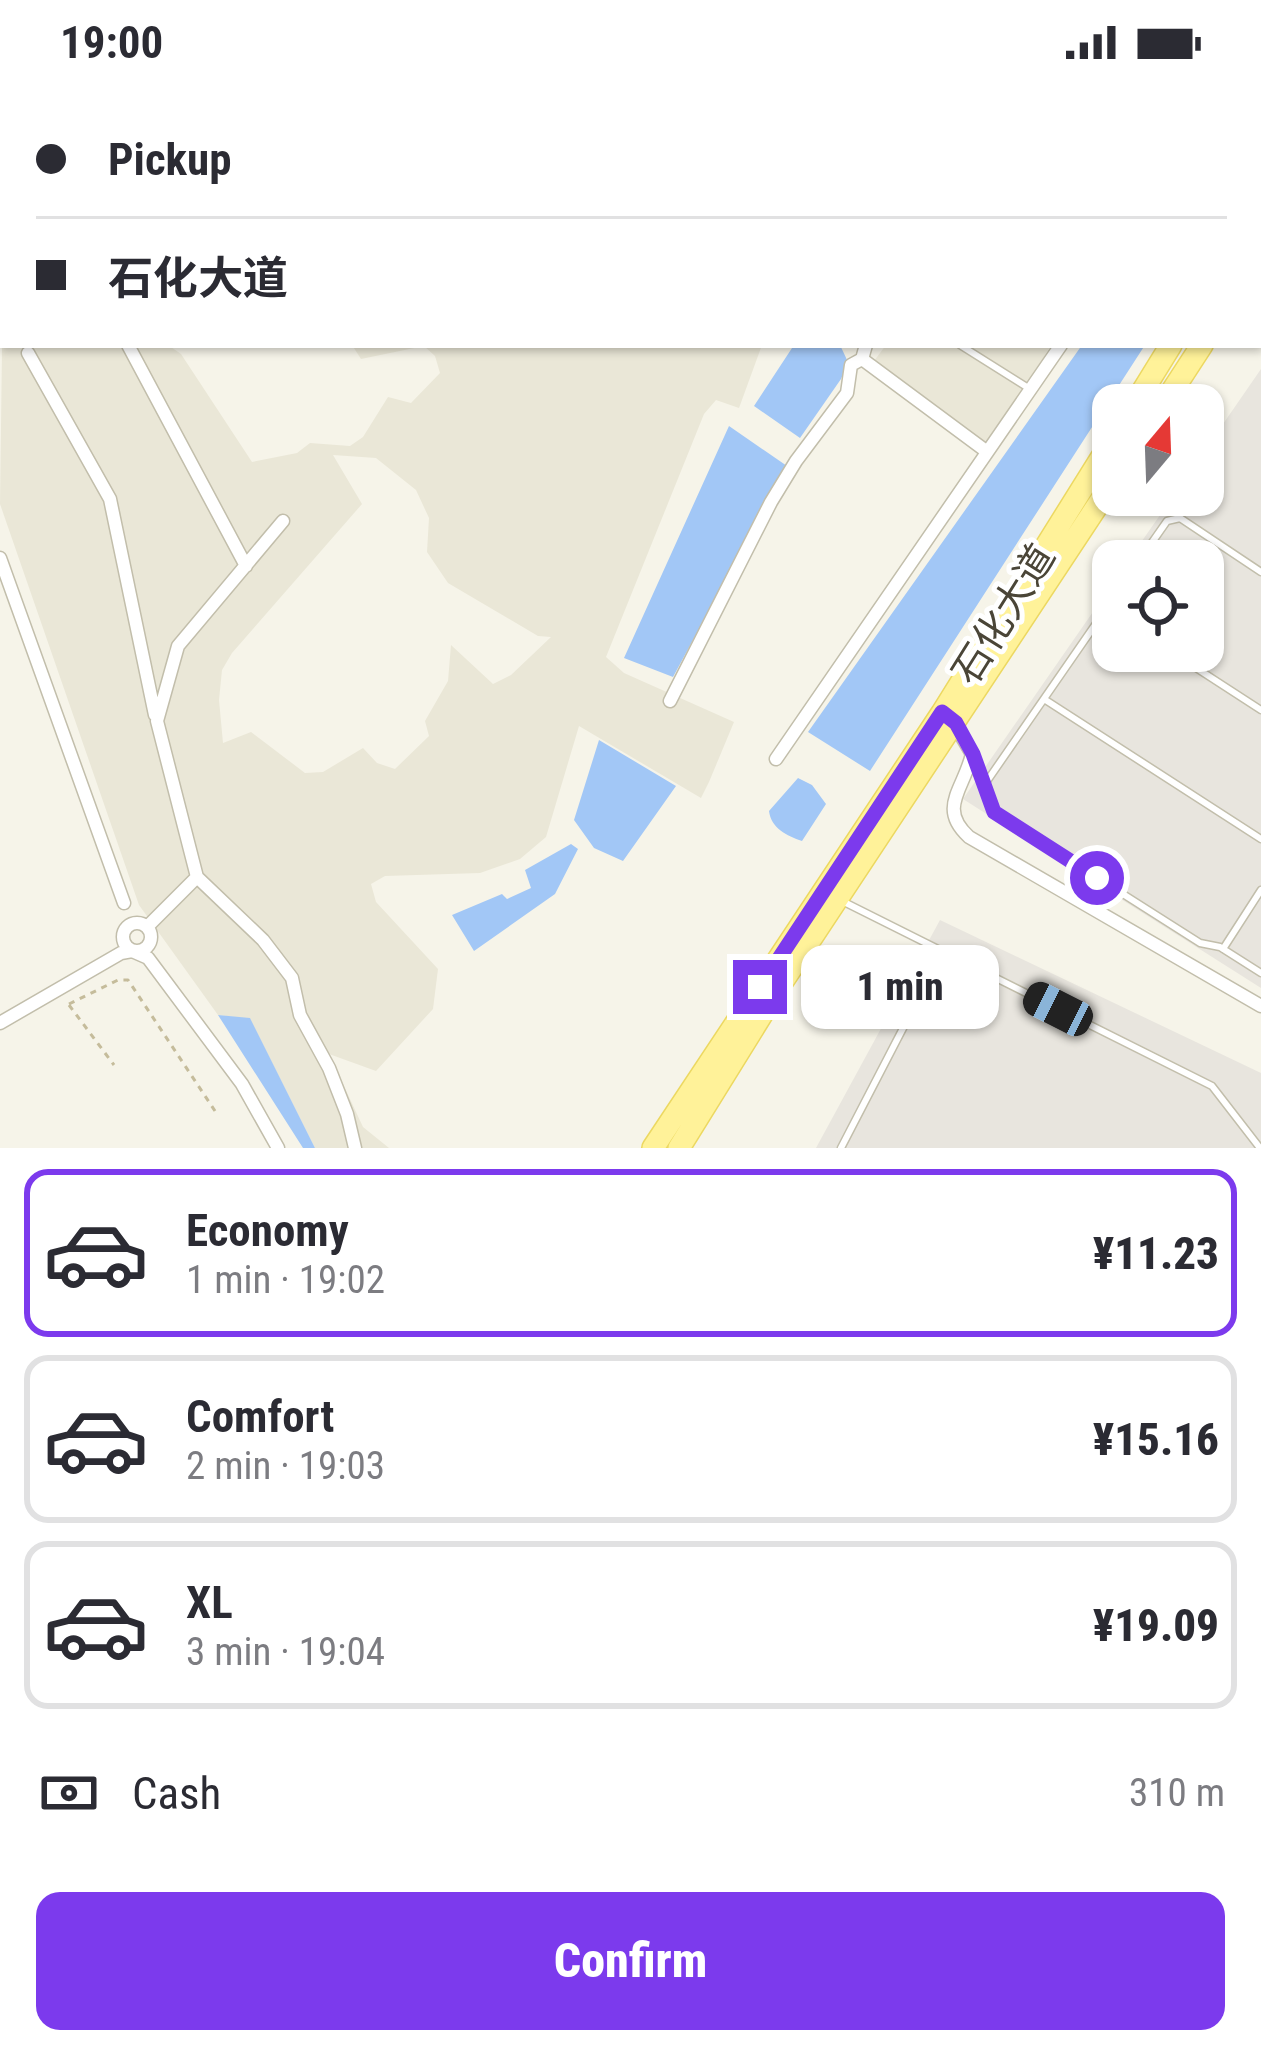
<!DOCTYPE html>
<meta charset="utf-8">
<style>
body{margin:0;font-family:"Roboto Condensed","Noto Sans SC",sans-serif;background:#f7f7f7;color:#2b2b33;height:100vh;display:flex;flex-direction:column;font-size:45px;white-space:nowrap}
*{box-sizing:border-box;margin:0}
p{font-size:39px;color:#7c7c81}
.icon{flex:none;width:66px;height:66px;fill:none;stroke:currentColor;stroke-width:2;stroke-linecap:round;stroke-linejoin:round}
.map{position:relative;height:1064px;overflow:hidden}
.sheet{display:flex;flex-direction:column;background:#fff;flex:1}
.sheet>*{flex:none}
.guide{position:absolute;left:0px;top:0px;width:1263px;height:264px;box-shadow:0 3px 9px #0004;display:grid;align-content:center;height:264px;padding:0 36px;background:#fff}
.needle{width:78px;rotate:19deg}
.buttons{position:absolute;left:1092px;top:300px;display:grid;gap:24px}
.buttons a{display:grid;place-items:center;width:132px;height:132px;border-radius:24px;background:#fff;box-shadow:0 3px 9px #0004;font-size:60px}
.end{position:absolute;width:54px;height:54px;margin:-27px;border:15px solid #7c3aed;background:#fff;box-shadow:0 0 0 6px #fff}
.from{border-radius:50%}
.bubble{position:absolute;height:84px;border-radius:24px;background:#fff;box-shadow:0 3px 9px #0004;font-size:39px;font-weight:800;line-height:84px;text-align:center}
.car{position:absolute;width:36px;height:72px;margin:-36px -18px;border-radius:15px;box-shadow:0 0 9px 3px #0007;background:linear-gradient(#222 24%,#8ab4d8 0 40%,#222 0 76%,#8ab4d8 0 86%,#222 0)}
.guide b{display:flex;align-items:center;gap:42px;height:114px;font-size:45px}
.guide b+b{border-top:3px solid #e1e1e2}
.guide i{width:30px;height:30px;background:#2b2b33}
ul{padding:21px 0 0;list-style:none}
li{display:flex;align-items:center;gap:36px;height:168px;margin:0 24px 18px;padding:0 12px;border:6px solid #e1e1e2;border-radius:24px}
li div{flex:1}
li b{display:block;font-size:45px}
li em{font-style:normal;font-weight:800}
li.selected{border-color:#7c3aed}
li>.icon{width:108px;height:108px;stroke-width:1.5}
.pay{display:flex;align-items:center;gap:30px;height:132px;padding:0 36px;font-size:45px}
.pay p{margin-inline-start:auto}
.cta{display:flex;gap:24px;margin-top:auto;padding:24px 36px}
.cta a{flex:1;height:138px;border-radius:24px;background:#7c3aed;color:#fff;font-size:48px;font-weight:800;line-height:138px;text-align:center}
.status{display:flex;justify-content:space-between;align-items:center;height:84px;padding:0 60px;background:#fff;direction:ltr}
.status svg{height:33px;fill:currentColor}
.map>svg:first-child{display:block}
.residential{fill:#eae7d7;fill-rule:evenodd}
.industrial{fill:#e8e5de}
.water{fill:#a2c7f6}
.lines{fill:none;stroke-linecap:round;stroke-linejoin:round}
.lane-casing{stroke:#c2beab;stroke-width:9}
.street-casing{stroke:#c2beab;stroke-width:15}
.primary-casing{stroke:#ecd861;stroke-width:24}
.path{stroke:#c5bc9b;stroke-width:3;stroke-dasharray:6 6;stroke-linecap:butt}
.lane{stroke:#fff;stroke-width:6}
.street{stroke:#fff;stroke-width:12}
.primary{stroke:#fff299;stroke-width:21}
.route{stroke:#7c3aed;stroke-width:15}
.labels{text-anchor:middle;stroke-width:10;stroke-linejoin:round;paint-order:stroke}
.street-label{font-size:39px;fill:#4a4537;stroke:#fff}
</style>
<div class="status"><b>19:00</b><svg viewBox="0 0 49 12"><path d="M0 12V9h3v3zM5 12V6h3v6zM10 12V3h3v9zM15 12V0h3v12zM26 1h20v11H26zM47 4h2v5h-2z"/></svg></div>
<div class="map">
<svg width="1261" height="1064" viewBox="0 0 1261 1064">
<rect width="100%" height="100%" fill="#f6f4e9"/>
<path class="residential" d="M391 0H1261V82L1260 3Z
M3 187V261H168L181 270 252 378 297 369 310 359 350 362 363 353 388 313 411 319 440 289 435 272 424 262 361 275 352 261H762L739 324 716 316 704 330 606 573 624 589 734 638 709 698 701 714 579 642 546 753 520 775 480 789 385 792 371 800 376 818 438 885 433 925 376 987 329 970 363 1043 389 1064H315L250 935 218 931 139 821 0 420ZM333 371 376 374 416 406 429 434 427 468 448 499 538 552 551 553 511 591 493 600 451 561 448 597 425 637 429 652 395 685 377 679 363 664 323 688 305 689 251 648 223 659 219 616 222 586 232 569 362 420Z
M886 261H1051L1007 335 1002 359 991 365 874 277Z"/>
<path class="industrial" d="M1261 285V904L963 715 1113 499V567H1203V477H1128L1174 411H1203V369Z
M940 836 1261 989V1064H816Z"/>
<path class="water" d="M794 261H840L848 278 841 295 800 354 754 322Z
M1082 261H1145L870 687 808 648Z
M729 342 787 382 673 593 624 574Z
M599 656 676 702 623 777 594 764 574 736Z
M798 694 812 701 826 720 802 757C787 752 771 744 769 727Z
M571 760 578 765 555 810 474 867 452 831 502 810 507 815 531 804 525 786Z
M218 931 250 934 315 1064H303Z"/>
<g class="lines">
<defs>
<path id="lane" d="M960 261 1030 305
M1139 477 1167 437 1180 434 1261 488
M1170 567 1261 626
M1044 615 1261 755
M971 675 994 728 1200 859 1220 863 1261 889
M985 700 1113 515
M840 816 1212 1002 1260 1064
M1223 865 1261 806
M841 1064 943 867"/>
<path id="street" d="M1060 0 1062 3
M1217 3 1234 0
M1260 152 1261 153
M128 261 246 482
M866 261 862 275 986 367
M28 269 110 415 155 631
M0 474 124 819
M670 617 771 418 796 377 847 309 851 281 862 275
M952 636 972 670C964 705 937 724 969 753L1261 922
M776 675 1061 261
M197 793 157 637 178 562 283 437
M123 853a14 14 0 1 1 28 0a14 14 0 1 1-28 0Z
M147 843 197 793 263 856 292 894 300 931 329 984 347 1030 355 1064
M0 939 121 869 132 867 148 874 242 1000 278 1064"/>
<path id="primary" d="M1260 132 1261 130
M1260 171 1261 170
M1134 321 1171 261
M1163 321 1202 261
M653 1064 942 629 1113 355
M679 1064 777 906 1113 398"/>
</defs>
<use href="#lane" class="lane-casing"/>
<use href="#street" class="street-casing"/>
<use href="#primary" class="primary-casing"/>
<path class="path" d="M112 0V3
M69 920 118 896H128L215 1027
M69 921 114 981"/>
<use href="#lane" class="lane"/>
<use href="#street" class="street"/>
<use href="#primary" class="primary"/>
</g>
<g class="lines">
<path class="route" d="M760 903 942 628 956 639 973 670 994 728 1097 794"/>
</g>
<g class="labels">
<g class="street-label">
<text transform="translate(1003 530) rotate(-58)" y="14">石化大道</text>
</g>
</g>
</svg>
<div class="buttons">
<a><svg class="needle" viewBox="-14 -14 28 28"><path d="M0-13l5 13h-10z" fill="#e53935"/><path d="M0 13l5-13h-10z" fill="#7c7c81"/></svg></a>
<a><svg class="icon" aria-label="locate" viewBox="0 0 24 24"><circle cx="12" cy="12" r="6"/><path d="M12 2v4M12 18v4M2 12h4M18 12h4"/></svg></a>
</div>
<i class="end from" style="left:1097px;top:794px"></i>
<i class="end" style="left:760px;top:903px"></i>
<div class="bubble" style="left:801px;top:861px;width:198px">1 min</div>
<i class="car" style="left:1058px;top:925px;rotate:297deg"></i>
<div class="guide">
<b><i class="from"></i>Pickup</b>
<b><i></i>石化大道</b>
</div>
</div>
<section class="sheet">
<ul>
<li class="selected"><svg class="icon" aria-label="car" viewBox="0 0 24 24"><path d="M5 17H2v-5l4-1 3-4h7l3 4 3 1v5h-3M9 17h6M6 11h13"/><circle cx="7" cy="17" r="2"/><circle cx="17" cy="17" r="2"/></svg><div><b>Economy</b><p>1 min · 19:02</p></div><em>¥11.23</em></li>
<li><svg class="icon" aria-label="car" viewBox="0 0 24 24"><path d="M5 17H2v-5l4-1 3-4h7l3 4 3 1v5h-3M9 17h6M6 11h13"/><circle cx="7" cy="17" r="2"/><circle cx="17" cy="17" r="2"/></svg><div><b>Comfort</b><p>2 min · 19:03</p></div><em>¥15.16</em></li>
<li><svg class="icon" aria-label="car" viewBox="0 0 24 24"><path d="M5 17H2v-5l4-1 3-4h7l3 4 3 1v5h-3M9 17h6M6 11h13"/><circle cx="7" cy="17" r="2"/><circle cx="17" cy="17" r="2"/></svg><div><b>XL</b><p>3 min · 19:04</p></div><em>¥19.09</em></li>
</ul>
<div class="pay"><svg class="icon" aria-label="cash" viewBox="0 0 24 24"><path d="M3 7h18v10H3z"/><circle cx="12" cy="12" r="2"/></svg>Cash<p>310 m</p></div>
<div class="cta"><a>Confirm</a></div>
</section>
